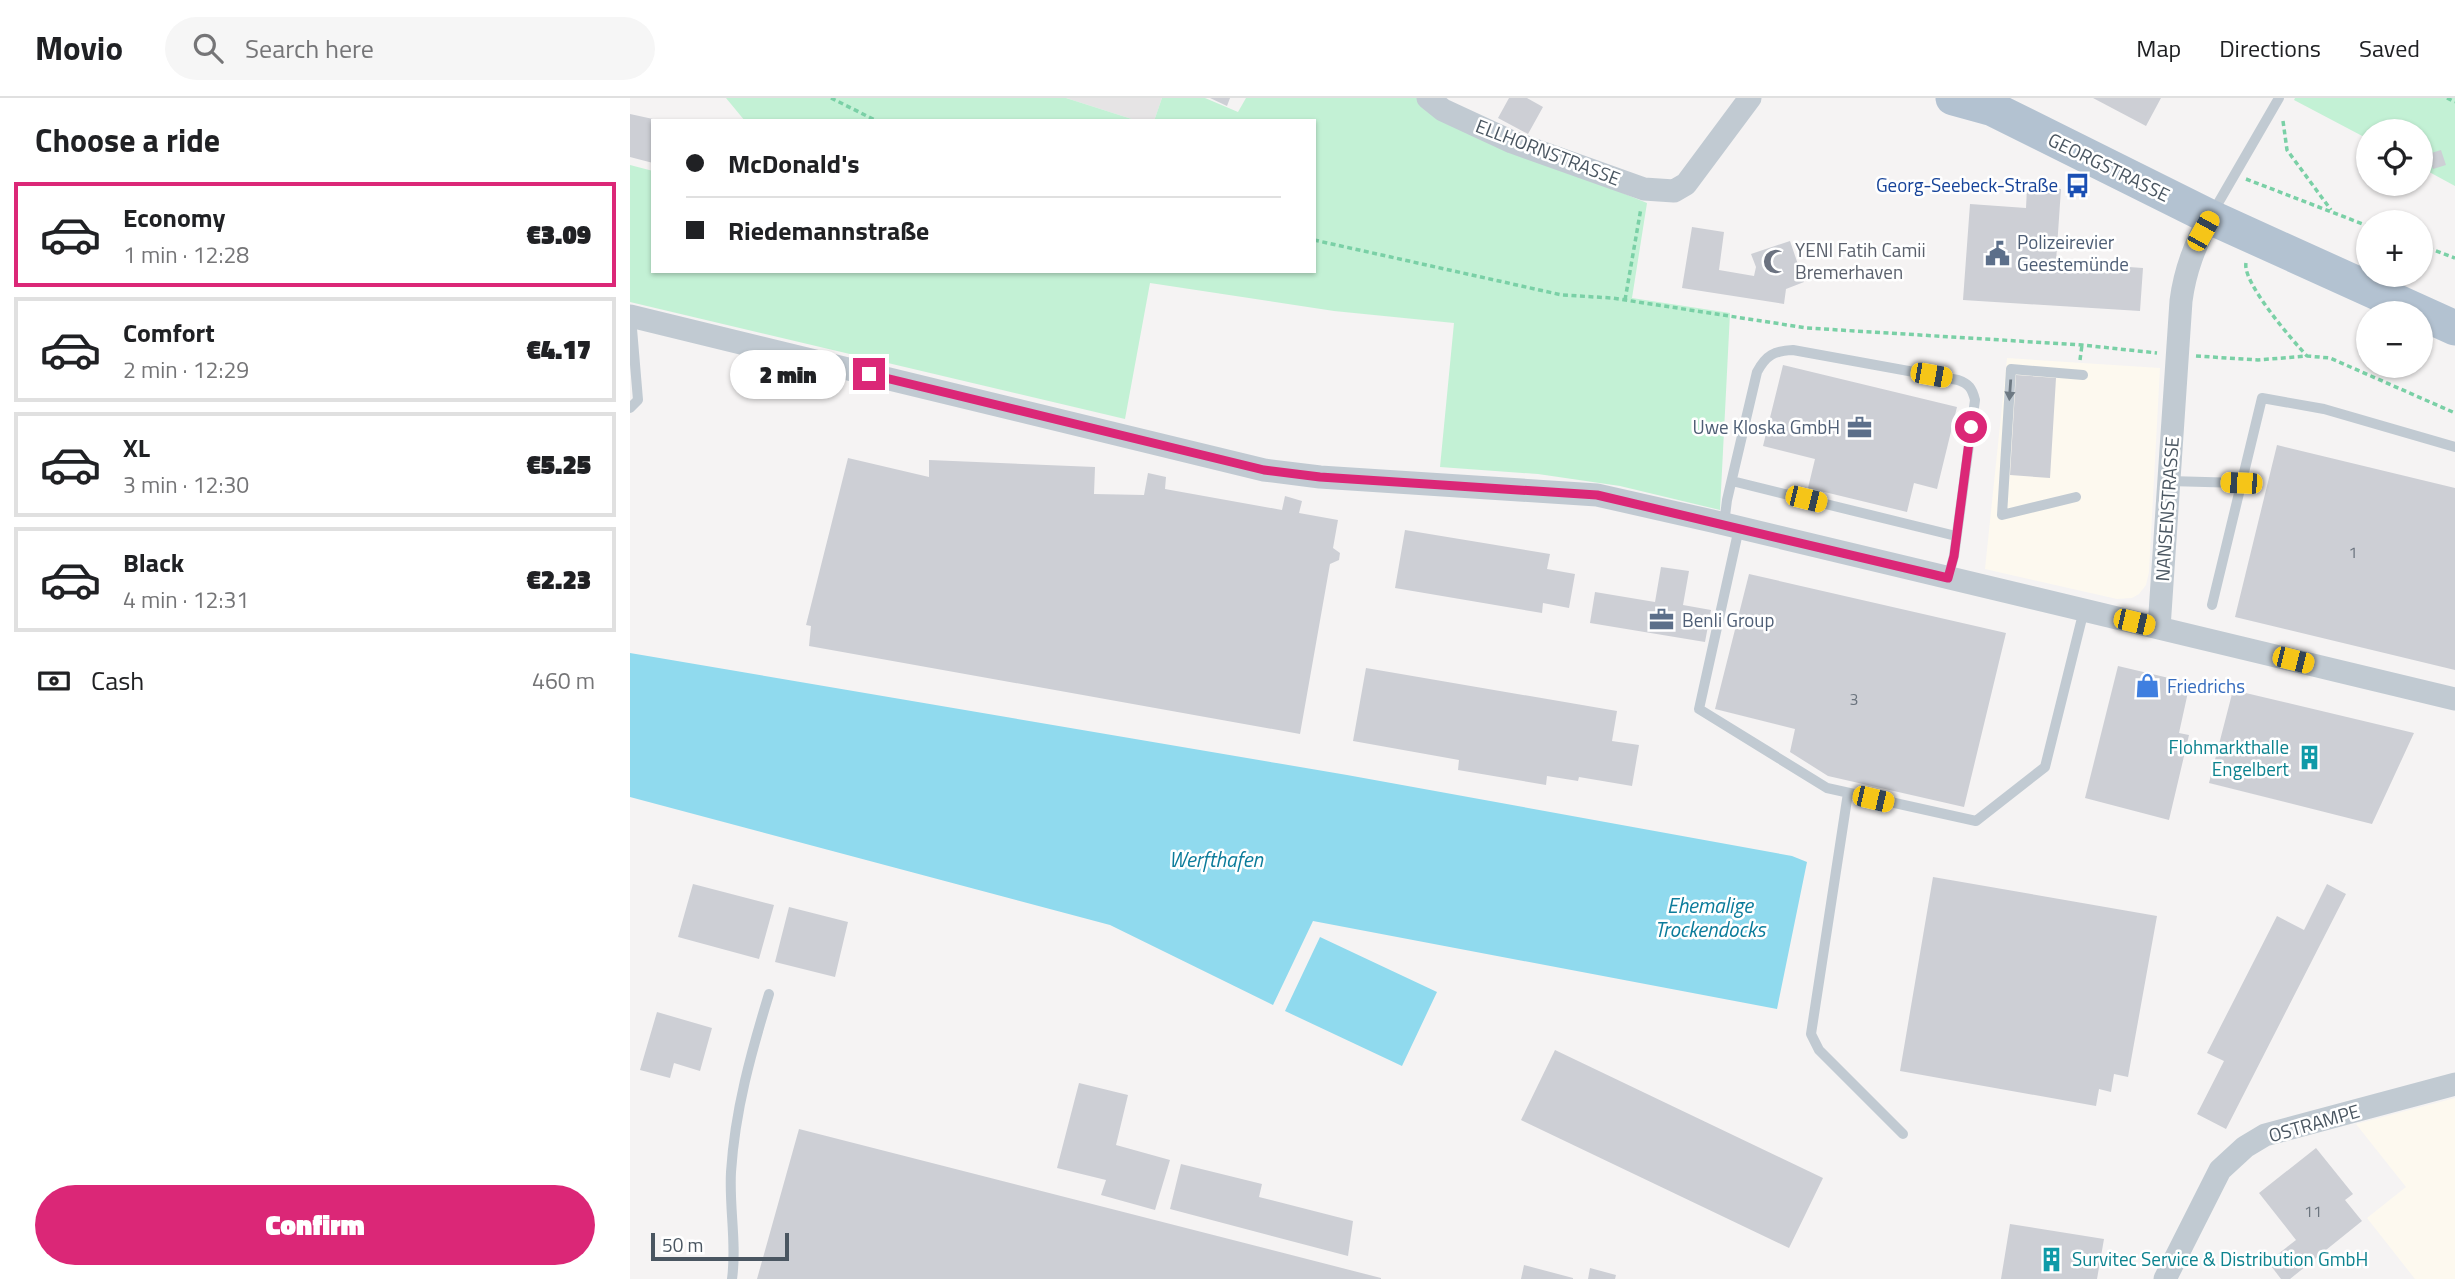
<!DOCTYPE html>
<meta charset="utf-8">
<style>
body{margin:0;font-family:"Titillium Web",sans-serif;background:#f6f6f6;color:#202124;height:100vh;display:flex;flex-direction:column;font-size:26px;white-space:nowrap}
*{box-sizing:border-box;margin:0}
p{font-size:23px;color:#757577}
.icon{flex:none;width:38px;height:38px;fill:none;stroke:currentColor;stroke-width:2;stroke-linecap:round;stroke-linejoin:round}
.map{position:relative;flex:1;overflow:hidden}
.panel{display:flex;flex-direction:column;background:#fff;width:630px}
.panel>*{flex:none}
.top-card{position:absolute;left:21px;top:21px;width:665px;height:154px;border-radius:0px;box-shadow:0 2px 5px #0004;display:grid;align-content:center;height:154px;padding:0 35px;background:#fff}
.fabs{position:absolute;left:1726px;top:21px;display:grid;gap:14px}
.fabs a{display:grid;place-items:center;width:77px;height:77px;border-radius:50%;background:#fff;box-shadow:0 2px 5px #0004;font-size:35px}
.scale{position:absolute;left:21px;bottom:18px;width:138px;box-sizing:border-box;padding-left:7px;border:4px solid #4a5661;border-top:0;font-size:19px;line-height:24px;white-space:nowrap;color:#4a5661;-webkit-text-stroke:5px #fff;paint-order:stroke}
.end{position:absolute;width:32px;height:32px;margin:-16px;border:9px solid #db2777;background:#fff;box-shadow:0 0 0 4px #fff}
.from{border-radius:50%}
.bubble{position:absolute;height:49px;border-radius:24px;background:#fff;box-shadow:0 2px 5px #0004;font-size:23px;font-weight:800;line-height:49px;text-align:center}
.car{position:absolute;width:21px;height:42px;margin:-21px -10px;border-radius:9px;box-shadow:0 0 5px 2px #0007;background:linear-gradient(#f5c518 24%,#345 0 40%,#f5c518 0 76%,#345 0 86%,#f5c518 0)}
.top-card b{display:flex;align-items:center;gap:24px;height:66px;font-size:26px}
.top-card b+b{border-top:2px solid #e0e0e0}
.top-card i{width:18px;height:18px;background:#202124}
ul{padding:0;list-style:none}
li{display:flex;align-items:center;gap:21px;height:105px;margin:0 14px 10px;padding:0 21px;border:4px solid #e0e0e0;border-radius:0px}
li div{flex:1}
li b{display:block;font-size:26px}
li em{font-style:normal;font-weight:800}
li.on{border-color:#db2777}
li>.icon{width:63px;height:63px;stroke-width:1.5}
h2{padding:0 35px;font-size:32px;line-height:84px}
.pay{display:flex;align-items:center;gap:18px;height:77px;padding:0 35px;font-size:26px}
.pay p{margin-inline-start:auto}
.primary-button{display:flex;gap:14px;margin-top:auto;padding:14px 35px}
.primary-button a{flex:1;height:80px;border-radius:42px;background:#db2777;color:#fff;font-size:28px;font-weight:800;line-height:80px;text-align:center}
header{display:flex;align-items:center;gap:42px;box-sizing:border-box;height:98px;padding:0 35px;background:#fff;border-bottom:2px solid #e0e0e0}
header strong{font-size:33px}
nav{display:flex;gap:38px;margin-inline-start:auto;font-size:24px}
.search{width:490px;height:63px;background:#f6f6f6;display:flex;align-items:center;gap:18px;box-sizing:border-box;padding:0 24px;border-radius:38px;color:#757577;font-size:26px}
main{display:flex;flex:1;min-height:0}
.map>svg:first-child{display:block}
.commercial{fill:#fdf9ef}
.education{fill:#e6e4e5}
.green{fill:#c3f1d5}
.water{fill:#90daee}
.building{fill:#cdcfd5}
.lines{fill:none;stroke-linecap:round;stroke-linejoin:round}
.path{stroke:#7ad0a6;stroke-width:3.5;stroke-dasharray:5 3.5;stroke-linecap:butt}
.service{stroke:#c1cad2;stroke-width:10}
.minor{stroke:#c1cad2;stroke-width:23}
.primary{stroke:#b3c2d1;stroke-width:35}
.oneway{fill:#6e7983}
.route{stroke:#db2777;stroke-width:9}
.labels{text-anchor:middle;stroke-width:5;stroke-linejoin:round;paint-order:stroke}
.number-label{font-size:16px;fill:#6b747e}
.street-label{font-size:19px;fill:#4a5661;stroke:#fff}
.transit-label{font-size:19px;fill:#164399;stroke:#fff;text-anchor:end}
.service-label{font-size:19px;fill:#4e5e75;stroke:#fff;text-anchor:start}
.worship-label{font-size:19px;fill:#5b616d;stroke:#fff;text-anchor:start}
.shop-label{font-size:19px;fill:#366cbe;stroke:#fff;text-anchor:start}
.culture-label{font-size:19px;fill:#0d838f;stroke:#fff;text-anchor:end}
.water-label{font-size:21px;font-style:italic;fill:#0c7c9b;stroke:#fff}
</style>
<header>
<strong>Movio</strong>
<div class="search"><svg class="icon" aria-label="search" viewBox="0 0 24 24"><circle cx="10" cy="10" r="6"/><path d="M15 15l6 6"/></svg>Search here</div>
<nav><a>Map</a><a>Directions</a><a>Saved</a></nav>
</header>
<main>
<section class="panel">
<h2>Choose a ride</h2>
<ul>
<li class="on"><svg class="icon" aria-label="car" viewBox="0 0 24 24"><path d="M5 17H2v-5l4-1 3-4h7l3 4 3 1v5h-3M9 17h6M6 11h13"/><circle cx="7" cy="17" r="2"/><circle cx="17" cy="17" r="2"/></svg><div><b>Economy</b><p>1 min · 12:28</p></div><em>€3.09</em></li>
<li><svg class="icon" aria-label="car" viewBox="0 0 24 24"><path d="M5 17H2v-5l4-1 3-4h7l3 4 3 1v5h-3M9 17h6M6 11h13"/><circle cx="7" cy="17" r="2"/><circle cx="17" cy="17" r="2"/></svg><div><b>Comfort</b><p>2 min · 12:29</p></div><em>€4.17</em></li>
<li><svg class="icon" aria-label="car" viewBox="0 0 24 24"><path d="M5 17H2v-5l4-1 3-4h7l3 4 3 1v5h-3M9 17h6M6 11h13"/><circle cx="7" cy="17" r="2"/><circle cx="17" cy="17" r="2"/></svg><div><b>XL</b><p>3 min · 12:30</p></div><em>€5.25</em></li>
<li><svg class="icon" aria-label="car" viewBox="0 0 24 24"><path d="M5 17H2v-5l4-1 3-4h7l3 4 3 1v5h-3M9 17h6M6 11h13"/><circle cx="7" cy="17" r="2"/><circle cx="17" cy="17" r="2"/></svg><div><b>Black</b><p>4 min · 12:31</p></div><em>€2.23</em></li>
</ul>
<div class="pay"><svg class="icon" aria-label="cash" viewBox="0 0 24 24"><path d="M3 7h18v10H3z"/><circle cx="12" cy="12" r="2"/></svg>Cash<p>460 m</p></div>
<div class="primary-button"><a>Confirm</a></div>
</section>
<div class="map">
<svg width="1825" height="1181" viewBox="0 0 1825 1181">
<rect width="100%" height="100%" fill="#f5f3f3"/>
<path class="commercial" d="M1377 260 1530 270 1519 474 1516 487 1509 496 1502 500 1487 501 1355 471Z
M1825 1000V1181H1785L1737 1120 1776 1089 1726 1026Z"/>
<path class="education" d="M436 0H532L524 23H508Z"/>
<path class="green" d="M96 0H436L508 23H115Z
M532 0H575L608 14 616 0H787L878 48 1017 105 1002 200 1100 215 1090 412 990 388 908 376 810 369 824 225 704 213 520 185 495 321 0 204V67L23 73V173H684V23H524Z
M1665 0H1825V88L1790 69V33H1738V41L1664 2Z"/>
<path class="water" d="M0 555 717 677 1162 758 1177 764 1147 911 683 823 643 907 480 827 0 699Z
M690 839 807 894 772 968 655 913Z"/>
<path class="building" d="M580 0H600L597 8Z
M879 0H897L913 9 898 36 868 20Z
M1463 0H1531L1516 28Z
M0 16 23 21V65L0 59Z
M1811 52 1816 67 1803 71 1798 56Z
M1397 89 1431 91 1426 164 1513 170 1510 213 1333 202 1340 106 1396 110Z
M1062 129 1094 134 1089 172 1124 178 1126 169 1121 156 1160 143 1174 184 1156 191 1154 206 1052 190Z
M1153 267 1327 309 1307 391 1284 385 1277 414 1178 390 1185 361 1133 348Z
M1386 277 1426 280 1420 380 1380 377Z
M1647 347 1825 390V572L1605 519Z
M218 360 299 379V362L465 369 464 396 514 397 518 375 536 379 535 391 652 412 655 398 672 403 669 415 708 422 703 450 710 455 709 462 700 466 670 636 179 548 181 528 176 527Z
M775 432 920 456 917 471 945 476 939 510 913 505 912 515 765 490Z
M1031 469 1059 473 1053 507 1081 512 1075 544 960 525 965 494 1025 504Z
M1119 476 1376 535 1334 709 1198 678 1160 654 1165 631 1085 611Z
M1488 568 1560 585 1549 635 1559 637 1539 722 1455 700Z
M736 570 987 613 982 643 1009 647 1002 688 949 679 948 683 917 678 916 687 828 672 829 662 723 643Z
M1603 592 1784 635 1742 726 1579 685Z
M1303 779 1527 818 1498 979 1484 976 1481 994 1469 991 1466 1008 1270 973Z
M63 786 144 807 129 861 48 839Z
M1697 786 1716 796 1596 1031 1567 1016 1594 963 1577 955 1647 818 1674 832Z
M159 809 218 824 205 879 145 864Z
M27 914 82 930 70 973 44 965 40 980 10 972Z
M925 952 1193 1080 1159 1150 891 1022Z
M449 985 498 997 486 1047 540 1062 525 1112 471 1097 476 1082 427 1070Z
M169 1031 751 1180V1181H127Z
M1686 1050 1723 1096 1715 1102 1732 1123 1660 1181H1651L1638 1164 1666 1142 1629 1095Z
M551 1066 632 1086 629 1099 723 1123 718 1158 540 1111Z
M1380 1126 1474 1141 1467 1181H1371Z
M894 1167 943 1180V1181H891Z
M960 1170 986 1177 985 1181H958Z"/>
<g class="lines">
<path class="path" d="M201 0 247 23
M1817 0 1825 4
M1653 23 1657 52 1701 112
M1616 81 1738 128
M684 142 932 197 982 200 1177 230 1452 247 1527 255
M1790 147 1825 160
M1616 165C1612 184 1662 242 1677 258
M995 202 1011 110
M1566 258 1628 262 1677 258 1700 260 1825 315
M1450 262 1452 247"/>
<path class="service" d="M1583 114 1649 0
M0 310 8 302 1 219
M1102 383 1326 438
M1539 383 1611 385
M1446 399 1372 417 1381 271 1453 277
M1094 426 1097 402 1127 274C1136 257 1144 253 1163 252L1328 282C1339 286 1342 290 1345 302L1324 458 1318 480
M1109 430 1069 611 1197 690 1346 723 1415 669 1454 512
M1582 507 1632 300 1694 311 1825 349
M1218 695 1181 936 1189 952 1273 1036
M102 1181C107 1145 99 1110 101 1074 105 1012 121 955 139 896"/>
<path class="minor" d="M798 0 813 12 882 44 1014 91 1044 93 1056 86 1120 0
M0 218 634 372 690 379 967 397 1082 423 1825 601
M1529 530 1551 203C1555 172 1565 147 1580 119
M1535 1181 1590 1072 1615 1049 1635 1037 1825 986"/>
<path class="primary" d="M1323 0 1363 11 1580 119 1825 230"/>
</g>
<defs><path id="oneway-solid" d="M-6-.8H1V-3.2L6.5 0L1 3.2V.8H-6Z" transform="scale(1.75)"/></defs>
<use class="oneway" href="#oneway-solid" transform="translate(1380 292) rotate(94)"/>
<g class="lines">
<path class="route" d="M239 276 634 372 690 379 967 397 1318 480 1324 458 1341 329"/>
</g>
<defs>
<symbol id="bus-bare" viewBox="-9 -9 18 18"><path d="M-5-6H5V4H4V6H2V4H-2V6H-4V4H-5ZM-3.5-4V0h7V-4ZM-3.5 1.2v1.5H-2V1.2ZM2 1.2v1.5H3.5V1.2Z" fill="#1a4fb4" stroke="#fff" stroke-width="2.5" paint-order="stroke"/></symbol>
<symbol id="civic-bare" viewBox="-9 -9 18 18"><path d="M-.6-6.5H3V-4.5H.6V-3L4-1V1h2V6H-6V1h2V-1L-.6-3ZM-1.2 2.5V6h2.4V2.5Z" fill="#5c6f8a" stroke="#fff" stroke-width="2.5" paint-order="stroke"/></symbol>
<symbol id="mosque-bare" viewBox="-9 -9 18 18"><path d="M3.5-4.9A6 6 0 1 0 3.5 4.9A5 5 0 1 1 3.5-4.9Z" fill="#6b7280" stroke="#fff" stroke-width="2.5" paint-order="stroke"/></symbol>
<symbol id="office-bare" viewBox="-9 -9 18 18"><path d="M-6-3h4V-5.5h4V-3h4V5H-6ZM-1-4.5V-3h2v-1.5ZM-6 0V1H6V0Z" fill="#5c6f8a" stroke="#fff" stroke-width="2.5" paint-order="stroke"/></symbol>
<symbol id="shop-bare" viewBox="-9 -9 18 18"><path d="M-5-2.5h2.3a2.7 3.5 0 0 1 5.4 0H5L5.5 6h-11ZM-1.5-2.5h3a1.5 2.3 0 0 0-3 0Z" fill="#3f7fe0" stroke="#fff" stroke-width="2.5" paint-order="stroke"/></symbol>
<symbol id="building-bare" viewBox="-9 -9 18 18"><path d="M-4-6H4V6H1V3H-1V6H-4ZM-2.5-4.3h1.7v1.8h-1.7ZM.8-4.3h1.7v1.8H.8ZM-2.5-1h1.7V.8h-1.7ZM.8-1h1.7V.8H.8Z" fill="#0f9aa8" stroke="#fff" stroke-width="2.5" paint-order="stroke"/></symbol>
</defs>
<g fill-rule="evenodd">
<use href="#bus-bare" x="1430" y="70" width="35" height="35"/>
<use href="#civic-bare" x="1350" y="138" width="35" height="35"/>
<use href="#mosque-bare" x="1128" y="146" width="35" height="35"/>
<use href="#office-bare" x="1212" y="312" width="35" height="35"/>
<use href="#office-bare" x="1014" y="504" width="35" height="35"/>
<use href="#shop-bare" x="1500" y="570" width="35" height="35"/>
<use href="#building-bare" x="1662" y="642" width="35" height="35"/>
<use href="#building-bare" x="1404" y="1144" width="35" height="35"/>
</g>
<g class="labels">
<g class="number-label">
<text x="1723" y="460">1</text>
<text x="1224" y="607">3</text>
<text x="1683" y="1119">11</text>
</g>
<g class="street-label">
<text transform="translate(918 54) rotate(21)" y="7">ELLHORNSTRASSE</text>
<text transform="translate(1479 69) rotate(26)" y="7">GEORGSTRASSE</text>
<text transform="translate(1537 411) rotate(-86)" y="7">NANSENSTRASSE</text>
<text transform="translate(1684 1025) rotate(-16)" y="7">OSTRAMPE</text>
</g>
<g class="transit-label">
<text x="1428" y="94">Georg-Seebeck-Straße</text>
</g>
<g class="service-label">
<text x="1387" y="151">Polizeirevier<tspan x="1387" dy="22">Geestemünde</tspan></text>
<text x="1210" y="336" text-anchor="end">Uwe Kloska GmbH</text>
<text x="1052" y="529">Benli Group</text>
</g>
<g class="worship-label">
<text x="1165" y="159">YENI Fatih Camii<tspan x="1165" dy="22">Bremerhaven</tspan></text>
</g>
<g class="shop-label">
<text x="1537" y="595">Friedrichs</text>
</g>
<g class="culture-label">
<text x="1659" y="656">Flohmarkthalle<tspan x="1659" dy="22">Engelbert</tspan></text>
<text x="1442" y="1168" text-anchor="start">Survitec Service &amp; Distribution GmbH</text>
</g>
<g class="water-label">
<text x="586" y="769">Werfthafen</text>
<text x="1080" y="815">Ehemalige<tspan x="1080" dy="24">Trockendocks</tspan></text>
</g>
</g>
</svg>
<div class="fabs">
<a><svg class="icon" aria-label="locate" viewBox="0 0 24 24"><circle cx="12" cy="12" r="6"/><path d="M12 2v4M12 18v4M2 12h4M18 12h4"/></svg></a>
<a>+</a>
<a>−</a>
</div>
<div class="scale">50 m</div>
<i class="end from" style="left:1341px;top:329px"></i>
<i class="end" style="left:239px;top:276px"></i>
<div class="bubble" style="left:100px;top:252px;width:116px">2 min</div>
<i class="car" style="left:1573px;top:133px;rotate:29deg"></i>
<i class="car" style="left:1301px;top:277px;rotate:100deg"></i>
<i class="car" style="left:1611px;top:385px;rotate:272deg"></i>
<i class="car" style="left:1176px;top:401px;rotate:104deg"></i>
<i class="car" style="left:1504px;top:524px;rotate:103deg"></i>
<i class="car" style="left:1663px;top:562px;rotate:104deg"></i>
<i class="car" style="left:1243px;top:701px;rotate:103deg"></i>
<div class="top-card">
<b><i class="from"></i>McDonald's</b>
<b><i></i>Riedemannstraße</b>
</div>
</div>
</main>
